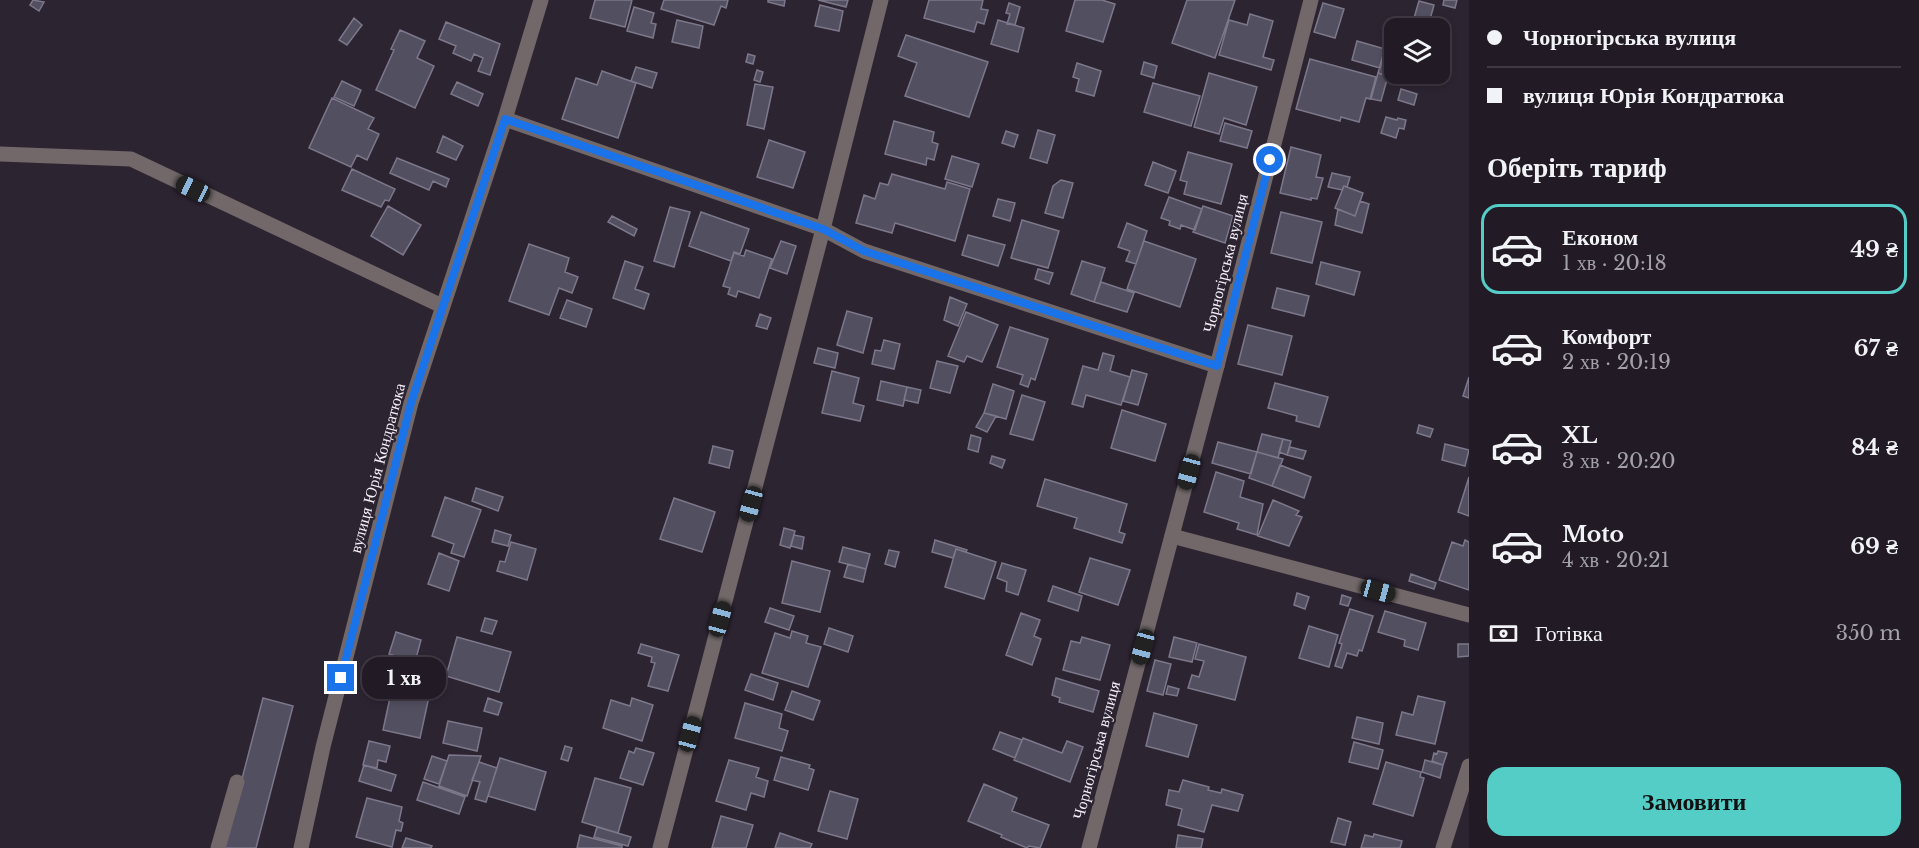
<!DOCTYPE html>
<html lang="uk">
<meta charset="utf-8">
<style>
body{margin:0;font-family:"Libre Baskerville",serif;background:#2a242e;color:#f1f3f6;height:100vh;display:flex;flex-direction:column;font-size:22px;white-space:nowrap}
*{box-sizing:border-box;margin:0}
p{font-size:20px;color:#a2a1a7}
.icon{flex:none;width:33px;height:33px;fill:none;stroke:currentColor;stroke-width:2;stroke-linecap:round;stroke-linejoin:round}
.map{position:relative;flex:1;overflow:hidden}
.sheet{display:flex;flex-direction:column;background:#221b26;width:450px}
.sheet>*{flex:none}
.hud{display:grid;align-content:center;height:132px;padding:0 18px;background:#221b26}
.controls{position:absolute;left:1384px;top:18px;display:grid;gap:12px}
.controls a{display:grid;place-items:center;width:66px;height:66px;border-radius:12px;background:#221b26;box-shadow:0 3px 9px #0003,0 0 0 2px #3f3943;font-size:30px}
.end{position:absolute;width:27px;height:27px;margin:-14px;border:8px solid #1a73e8;background:#fff;box-shadow:0 0 0 3px #fff}
.from{border-radius:50%}
.bubble{position:absolute;height:42px;border-radius:18px;background:#221b26;box-shadow:0 3px 9px #0003,0 0 0 2px #3f3943;font-size:20px;font-weight:700;line-height:42px;text-align:center}
.car{position:absolute;width:18px;height:36px;margin:-18px -9px;border-radius:8px;box-shadow:0 0 4px 2px #0007;background:linear-gradient(#222 24%,#8ab4d8 0 40%,#222 0 76%,#8ab4d8 0 86%,#222 0)}
.hud b{display:flex;align-items:center;gap:21px;height:57px;font-size:22px}
.hud b+b{border-top:2px solid #3f3943}
.hud i{width:15px;height:15px;background:#f1f3f6}
ul{padding:0;list-style:none}
li{display:flex;align-items:center;gap:18px;height:90px;margin:0 12px 9px;padding:0 6px;border:3px solid transparent;border-radius:18px}
li div{flex:1}
li b{display:block;font-size:22px}
li em{font-style:normal;font-weight:700}
li.current{border-color:#54cdc7}
li>.icon{width:54px;height:54px;stroke-width:1.5}
h2{padding:0 18px;font-size:27px;line-height:72px}
.pay{display:flex;align-items:center;gap:15px;height:66px;padding:0 18px;font-size:22px}
.pay p{margin-inline-start:auto}
.primary-button{display:flex;gap:12px;margin-top:auto;padding:12px 18px}
.primary-button a{flex:1;height:69px;border-radius:18px;background:#54cdc7;color:#111;font-size:24px;font-weight:700;line-height:69px;text-align:center}
main{display:flex;flex:1;min-height:0}
.map>svg:first-child{display:block}
.building{fill:#524f60;stroke:#7c788b;stroke-width:1.5}
.lines{fill:none;stroke-linecap:round;stroke-linejoin:round}
.service{stroke:#726869;stroke-width:15}
.minor{stroke:#726869;stroke-width:15}
.tertiary{stroke:#726869;stroke-width:15}
.route{stroke:#1a73e8;stroke-width:8}
.labels{text-anchor:middle;stroke-width:4.5;stroke-linejoin:round;paint-order:stroke}
.street-label{font-size:16px;fill:#f5eff8;stroke:#2d2432}
</style>
<main>
<div class="map">
<svg width="1469" height="848" viewBox="0 0 1469 848">
<rect width="100%" height="100%" fill="#2d2432"/>
<path class="building" d="M33 0 44 2 39 11 30 5Z
M595 0H632L625 27 590 18Z
M664 0H728L726 8 721 6 714 25 661 9Z
M768 0H785L784 6 768 2Z
M818 0H848L846 7Z
M929 0H983L981 9 988 10 984 24 977 22 974 32 924 18Z
M1075 0H1102L1115 4 1103 42 1066 31Z
M1187 0H1235L1215 58 1172 43Z
M1444 0H1457L1455 8 1443 5Z
M1419 1 1434 5 1429 23 1414 18Z
M1009 3 1020 7 1015 25 1007 24 1010 14 1006 13Z
M1323 3 1344 9 1335 38 1314 32Z
M820 5 843 11 839 31 815 26Z
M634 7 654 13 651 23 656 24 653 38 627 31Z
M1250 14 1273 21 1263 57 1274 60 1271 70 1219 55 1229 20 1247 25Z
M354 18 362 25 347 45 339 40Z
M677 20 703 26 699 48 672 42Z
M998 20 1024 28 1018 52 991 44Z
M446 22 500 44 490 75 478 71 483 58 474 54 471 61 453 53 456 46 439 39Z
M400 30 425 41 417 58 434 66 415 108 376 90 394 50 391 49Z
M906 35 988 62 969 117 905 96 917 63 898 56Z
M1357 41 1385 49 1380 68 1352 60Z
M748 54 755 56 753 64 746 62Z
M1383 55 1395 58V74H1399L1397 79 1378 73Z
M1310 59 1376 77 1370 99 1366 98 1359 122 1341 117 1340 121 1296 109Z
M1144 62 1157 66 1154 78 1141 74Z
M1077 63 1101 71 1094 96 1076 91 1079 79 1073 77Z
M636 67 657 73 652 88 631 81Z
M757 70 763 72 760 82 754 80Z
M602 71 636 83 618 138 562 119 576 78 597 85Z
M1209 73 1257 87 1246 125 1224 118 1219 134 1194 127Z
M1378 73 1388 76 1381 101 1371 99Z
M342 81 361 90 354 106 334 97Z
M457 82 483 94 478 106 451 94Z
M1153 83 1200 96 1191 126 1144 112Z
M755 84 773 87 764 129 747 125Z
M1401 89 1417 94 1414 105 1398 100Z
M332 98 374 118 368 129 379 134 367 160 357 155 351 167 309 148Z
M1386 117 1397 120 1398 118 1406 120 1404 129 1399 128 1396 138 1381 133Z
M894 121 934 132 932 142 938 144 934 160 927 158 926 165 885 154Z
M1225 123 1252 131 1247 148 1220 141Z
M1038 130 1055 135 1047 163 1030 158Z
M1006 131 1018 135 1014 147 1002 143Z
M443 136 463 146 456 160 437 152Z
M769 140 805 152 793 188 757 177Z
M1291 147 1321 155 1316 177 1323 178 1317 199 1311 198V200L1280 193Z
M1188 152 1232 164 1221 204 1184 194 1187 182 1180 180Z
M952 156 979 164 972 187 945 179Z
M397 158 449 179 446 187 433 181 429 190 390 173Z
M1153 162 1176 171 1168 193 1145 185Z
M352 169 395 189 389 201 385 200 381 207 342 190Z
M1332 173 1350 177 1347 187 1344 186 1342 190 1328 187Z
M892 174 945 189 947 182 970 189 955 241 895 223 892 233 856 223 864 195 875 199 880 183 888 185Z
M1061 180 1073 183 1063 218 1045 213 1053 186Z
M1344 186 1363 193 1355 216 1335 208Z
M1169 197 1202 209 1195 230 1181 225 1180 229 1169 225 1170 221 1161 218Z
M998 199 1015 203 1010 221 993 216Z
M1360 201 1369 204 1362 233 1335 225 1338 209 1355 216Z
M388 206 421 225 403 255 371 236Z
M1203 206 1233 216 1225 243 1193 232Z
M670 207 690 212 674 267 654 261Z
M701 212 749 229 740 254 734 252 731 261 689 246Z
M1281 212 1322 222 1312 263 1271 253Z
M612 216 637 229 634 236 608 222Z
M1022 220 1059 231 1048 268 1011 258Z
M1127 223 1147 231 1136 264 1126 261 1130 251 1118 247Z
M968 235 1005 245 998 266 962 255Z
M781 241 796 246 787 274 770 268Z
M1144 241 1196 259 1180 307 1127 289Z
M529 244 569 258 565 272 578 277 572 293 559 288 549 315 509 301Z
M746 250 772 259 759 298 738 291 736 297 728 294 730 288 723 286 734 253 744 256Z
M625 261 643 267 635 289 649 294 644 309 613 298Z
M1082 261 1105 268 1094 302 1071 294Z
M1321 262 1360 272 1354 295 1316 284Z
M1038 269 1053 273 1049 284 1035 279Z
M1101 282 1134 293 1127 312 1094 302Z
M1277 288 1309 296 1304 316 1272 308Z
M950 297 967 304 958 326 944 320Z
M567 300 592 309 586 327 560 318Z
M847 311 872 318 863 353 837 345Z
M966 312 998 325 982 362 967 356 964 362 948 356Z
M760 314 771 318 767 329 756 326Z
M1248 325 1292 336 1282 375 1238 364Z
M1010 327 1048 339 1035 380 1031 378 1028 387 1020 384 1023 375 997 367Z
M884 340 900 344 894 369 872 364 875 350 881 351Z
M818 348 838 353 835 368 814 363Z
M1103 353 1114 356 1110 371 1130 377 1121 405 1086 395 1083 407 1072 404 1083 366 1098 370Z
M937 361 958 366 950 393 930 388Z
M1132 370 1147 374 1138 405 1123 401Z
M832 371 859 378 853 403 864 406 860 421 822 413Z
M1469 377V398L1463 396Z
M881 381 907 387 903 406 877 400Z
M1275 383 1328 397 1319 427 1296 421 1297 416 1268 408Z
M993 384 1014 391 1006 419 984 413Z
M907 387 921 390 918 403 904 400Z
M1022 395 1045 402 1033 440 1010 434Z
M1122 410 1166 424 1155 461 1111 448Z
M984 413 996 416 987 432 976 427Z
M1419 425 1433 429 1430 437 1417 433Z
M1262 434 1283 439 1278 458 1257 452Z
M971 435 981 438 978 452 968 449Z
M1283 439 1291 441 1287 455 1279 452Z
M1218 442 1257 452 1251 474 1212 463Z
M1445 444 1469 450 1465 466 1442 460Z
M713 446 733 451 729 468 709 463Z
M1290 447 1306 451 1303 459 1287 455Z
M1257 452 1283 459 1272 486 1249 478Z
M992 456 1005 460 1002 468 990 463Z
M1280 465 1311 477 1304 498 1272 486Z
M1216 472 1244 481 1240 497 1263 504 1257 535 1237 529 1239 523 1204 512Z
M1469 477V516L1458 512Z
M1045 479 1127 504 1119 532 1125 534 1122 543 1074 528 1077 518 1037 506Z
M476 488 503 497 498 511 472 501Z
M445 497 481 510 464 557 451 553 454 544 432 536Z
M674 498 715 512 702 552 660 539Z
M1273 500 1299 511 1296 515 1302 517 1289 546 1258 536Z
M784 528 795 531 790 548 780 545Z
M495 530 511 535 508 546 492 542Z
M794 535 804 537 802 549 791 546Z
M935 540 967 550 966 552 956 549 953 558 932 552Z
M1465 540 1469 542V590L1439 580 1452 542 1463 546Z
M511 542 536 549 527 580 497 571 500 561 505 562Z
M843 547 870 554 866 569 839 562Z
M956 549 996 562 984 599 945 587Z
M889 550 899 552 895 567 885 564Z
M439 553 459 561 449 591 428 584Z
M1090 558 1130 570 1118 605 1079 592Z
M792 561 830 571 820 612 782 603Z
M1002 563 1026 570 1018 595 1006 591 1007 582 997 578Z
M848 564 866 569 863 582 844 577Z
M1411 574 1436 583 1434 589 1409 581Z
M1053 586 1082 596 1078 611 1048 601Z
M1297 593 1309 597 1305 609 1294 605Z
M1342 595 1351 598 1348 606 1340 604Z
M770 608 794 616 789 630 765 622Z
M1350 609 1373 616 1362 651 1359 650 1357 656 1347 653 1342 668 1335 666 1342 644 1339 643Z
M1385 611 1426 623 1418 650 1404 646 1405 640 1378 632Z
M1021 613 1040 620 1034 636 1041 639 1032 665 1006 655Z
M485 618 497 621 492 634 481 631Z
M1309 626 1338 635 1329 667 1299 658Z
M829 628 853 636 848 652 824 644Z
M792 631 808 636 806 643 821 647 808 687 762 673 775 633 790 638Z
M396 632 421 640 415 662 389 654Z
M457 637 511 652 499 692 446 676Z
M1082 637 1110 645 1100 680 1063 670 1071 641 1080 643Z
M1174 637 1197 643 1192 662 1169 657Z
M641 644 679 655 668 691 648 686 655 663 651 662 652 657 638 653Z
M1199 644 1246 657 1235 700 1188 688 1192 675 1199 677 1204 661 1195 659Z
M1458 644H1469V656L1458 657Z
M1155 660 1171 664 1163 695 1147 691Z
M415 674 444 680 441 694 412 688Z
M751 674 778 683 773 700 745 690Z
M1056 678 1099 691 1093 712 1059 702 1060 698 1052 695Z
M393 684 430 692 420 738 383 730Z
M1168 686 1179 689 1177 696 1166 694Z
M792 691 820 701 813 720 785 710Z
M1418 696 1445 702 1435 744 1396 735 1402 712 1413 715Z
M263 698 293 706 256 848H224Z
M488 698 502 703 498 715 484 711Z
M632 698 653 705 642 741 603 728 611 700 630 706Z
M745 703 782 714 779 728 788 731 782 751 735 738Z
M1154 713 1197 725 1188 757 1146 746Z
M1357 717 1383 723 1379 744 1352 738Z
M448 721 482 728 477 751 443 743Z
M1000 732 1022 740 1015 758 993 749Z
M1023 738 1062 753 1067 741 1083 747 1070 782 1014 760Z
M369 741 390 746 386 762 378 760 377 768 363 765Z
M1354 742 1383 750 1378 769 1349 762Z
M565 746 572 748 568 761 561 759Z
M636 748 654 753 643 785 620 778 629 751 634 753Z
M1438 751 1447 753 1443 765 1432 761 1434 753 1437 754Z
M449 755 481 756 467 796 439 786Z
M432 756 447 761 439 784 424 779Z
M781 757 810 765 809 768 814 770 808 790 774 780Z
M500 758 546 772 535 810 488 796Z
M729 760 759 768 756 777 768 781 764 797 751 793 746 810 716 801Z
M1425 760 1443 765 1440 778 1422 772Z
M479 762 497 768 486 802 475 799 480 782 472 780Z
M1386 762 1421 772 1420 777 1424 778 1413 816 1373 804Z
M364 765 396 775 391 791 359 781Z
M595 778 631 788 618 833 582 822Z
M1183 780 1209 787 1208 790 1221 793 1222 789 1243 795 1238 811 1212 805 1204 832 1178 825 1182 809 1166 805 1169 790 1179 792Z
M423 782 465 797 459 814 417 800Z
M984 784 1017 798 1012 811 1049 825 1040 848 1029 846 1027 848 1001 837 1002 835 968 821Z
M830 791 858 799 847 839 818 831Z
M367 798 402 807 399 821 403 823 401 831 396 830 392 847 356 837Z
M721 816 753 825 746 848H712Z
M1338 818 1351 822 1345 845 1331 842Z
M597 827 631 837 628 846 594 837Z
M780 833 812 844 810 848H775Z
M1374 834 1402 841 1400 848H1361L1365 835 1373 837Z
M580 835 622 846V848H577Z
M1178 835 1203 839 1201 848H1176Z
M406 838 432 846 431 848H402Z"/>
<g class="lines">
<path class="service" d="M505 119 823 229 864 251 1217 366
M1172 536 1469 615
M218 848 237 782"/>
<path class="minor" d="M0 154 131 159 442 306
M660 848 823 229 881 0
M1089 848 1217 366 1311 0
M1443 848 1469 766"/>
<path class="tertiary" d="M301 848 323 747 411 403 505 119 541 0"/>
</g>
<g class="lines">
<path class="route" d="M341 678 411 403 505 119 823 229 864 251 1217 366 1270 160"/>
</g>
<g class="labels">
<g class="street-label">
<text transform="translate(1225 263) rotate(-76)" y="6">Чорногірська вулиця</text>
<text transform="translate(377 468) rotate(-75)" y="6">вулиця Юрія Кондратюка</text>
<text transform="translate(1096 750) rotate(-75)" y="6">Чорногірська вулиця</text>
</g>
</g>
</svg>
<div class="controls">
<a><svg class="icon" aria-label="layers" viewBox="0 0 24 24"><path d="M12 4l9 5-9 5-9-5zM3 14l9 5 9-5"/></svg></a>
</div>
<i class="end from" style="left:1270px;top:160px"></i>
<i class="end" style="left:341px;top:678px"></i>
<div class="bubble" style="left:362px;top:657px;width:84px">1 хв</div>
<i class="car" style="left:193px;top:189px;rotate:295deg"></i>
<i class="car" style="left:1189px;top:472px;rotate:195deg"></i>
<i class="car" style="left:751px;top:504px;rotate:195deg"></i>
<i class="car" style="left:1378px;top:591px;rotate:105deg"></i>
<i class="car" style="left:720px;top:619px;rotate:15deg"></i>
<i class="car" style="left:1143px;top:647px;rotate:195deg"></i>
<i class="car" style="left:690px;top:734px;rotate:15deg"></i>
</div>
<section class="sheet">
<div class="hud">
<b><i class="from"></i>Чорногірська вулиця</b>
<b><i></i>вулиця Юрія Кондратюка</b>
</div>
<h2>Оберіть тариф</h2>
<ul>
<li class="current"><svg class="icon" aria-label="car" viewBox="0 0 24 24"><path d="M5 17H2v-5l4-1 3-4h7l3 4 3 1v5h-3M9 17h6M6 11h13"/><circle cx="7" cy="17" r="2"/><circle cx="17" cy="17" r="2"/></svg><div><b>Економ</b><p>1 хв · 20:18</p></div><em>49 ₴</em></li>
<li><svg class="icon" aria-label="car" viewBox="0 0 24 24"><path d="M5 17H2v-5l4-1 3-4h7l3 4 3 1v5h-3M9 17h6M6 11h13"/><circle cx="7" cy="17" r="2"/><circle cx="17" cy="17" r="2"/></svg><div><b>Комфорт</b><p>2 хв · 20:19</p></div><em>67 ₴</em></li>
<li><svg class="icon" aria-label="car" viewBox="0 0 24 24"><path d="M5 17H2v-5l4-1 3-4h7l3 4 3 1v5h-3M9 17h6M6 11h13"/><circle cx="7" cy="17" r="2"/><circle cx="17" cy="17" r="2"/></svg><div><b>XL</b><p>3 хв · 20:20</p></div><em>84 ₴</em></li>
<li><svg class="icon" aria-label="car" viewBox="0 0 24 24"><path d="M5 17H2v-5l4-1 3-4h7l3 4 3 1v5h-3M9 17h6M6 11h13"/><circle cx="7" cy="17" r="2"/><circle cx="17" cy="17" r="2"/></svg><div><b>Moto</b><p>4 хв · 20:21</p></div><em>69 ₴</em></li>
</ul>
<div class="pay"><svg class="icon" aria-label="cash" viewBox="0 0 24 24"><path d="M3 7h18v10H3z"/><circle cx="12" cy="12" r="2"/></svg>Готівка<p>350 m</p></div>
<div class="primary-button"><a>Замовити</a></div>
</section>
</main>
